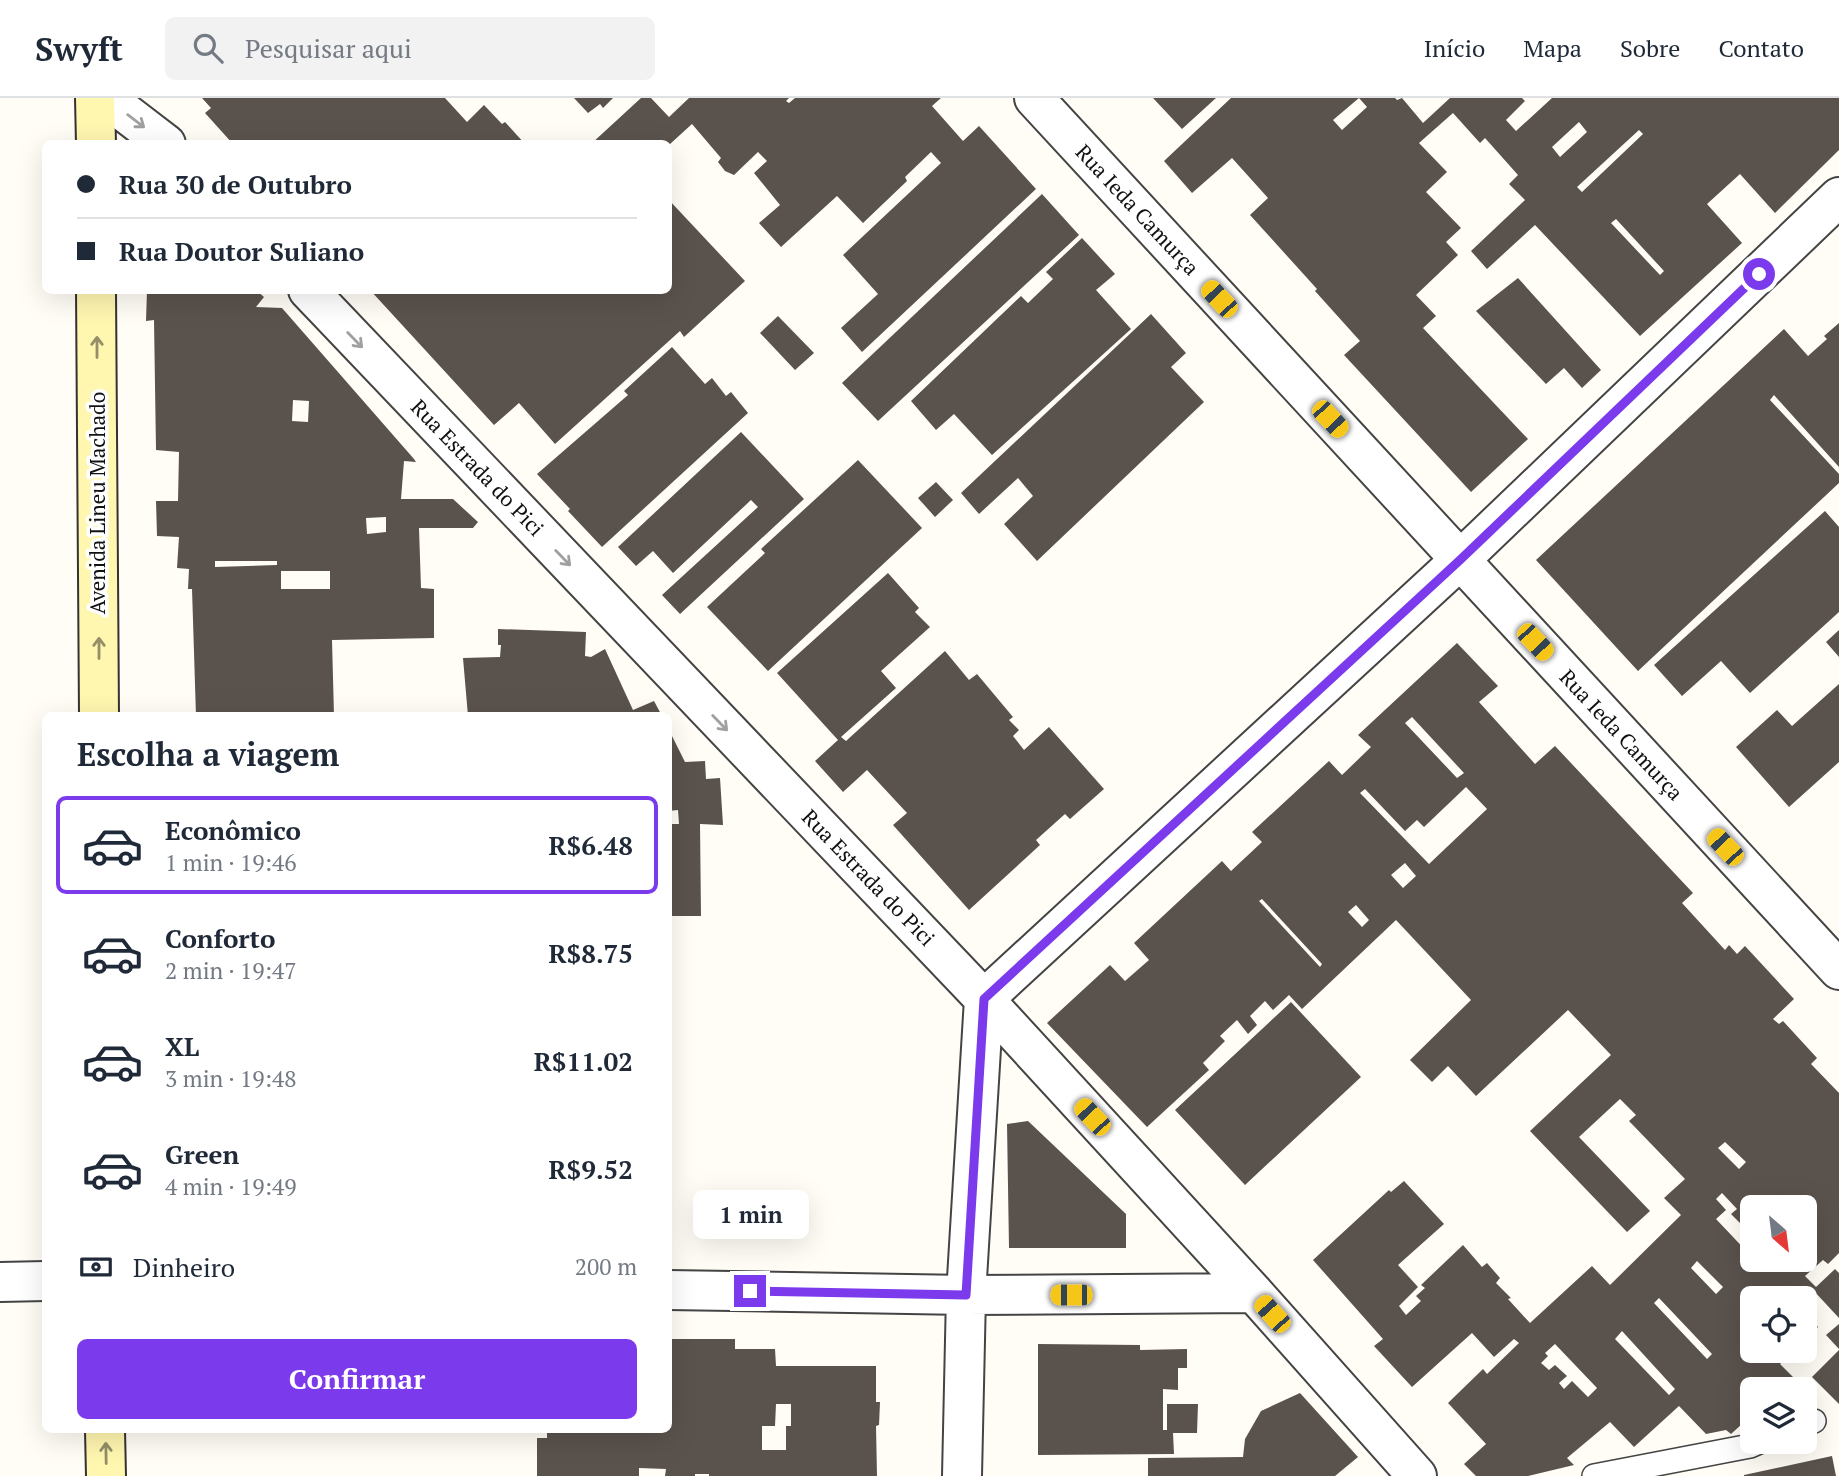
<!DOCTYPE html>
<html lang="pt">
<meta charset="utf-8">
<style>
body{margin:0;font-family:"PT Serif",serif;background:#f2f2f3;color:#1f2937;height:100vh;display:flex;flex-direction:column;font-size:26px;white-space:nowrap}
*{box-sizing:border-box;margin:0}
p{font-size:23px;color:#747a83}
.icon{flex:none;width:38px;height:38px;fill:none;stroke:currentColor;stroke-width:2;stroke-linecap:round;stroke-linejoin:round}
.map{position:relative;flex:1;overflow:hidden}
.side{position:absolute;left:42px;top:614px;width:630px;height:721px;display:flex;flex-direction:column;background:#fff;border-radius:10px;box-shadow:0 7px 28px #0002}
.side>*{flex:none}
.top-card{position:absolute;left:42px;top:42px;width:630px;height:154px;border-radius:10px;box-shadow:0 7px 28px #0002;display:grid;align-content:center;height:154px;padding:0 35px;background:#fff}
.needle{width:46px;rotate:152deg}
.controls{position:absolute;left:1740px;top:1097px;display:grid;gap:14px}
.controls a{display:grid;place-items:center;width:77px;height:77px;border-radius:10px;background:#fff;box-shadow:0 7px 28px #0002;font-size:35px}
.end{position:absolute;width:32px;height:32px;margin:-16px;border:9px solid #7c3aed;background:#fff;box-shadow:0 0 0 4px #fff}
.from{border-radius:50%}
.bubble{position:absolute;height:49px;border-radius:10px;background:#fff;box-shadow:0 7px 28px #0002;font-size:23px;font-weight:600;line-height:49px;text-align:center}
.car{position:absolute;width:21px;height:42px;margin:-21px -10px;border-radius:9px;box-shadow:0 0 5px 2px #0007;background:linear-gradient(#f5c518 24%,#345 0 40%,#f5c518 0 76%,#345 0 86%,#f5c518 0)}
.top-card b{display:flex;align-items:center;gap:24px;height:66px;font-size:26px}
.top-card b+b{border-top:2px solid #e0e1e3}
.top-card i{width:18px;height:18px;background:#1f2937}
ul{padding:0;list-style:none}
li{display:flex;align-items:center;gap:21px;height:98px;margin:0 14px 10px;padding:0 21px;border:4px solid transparent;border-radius:10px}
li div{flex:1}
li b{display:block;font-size:26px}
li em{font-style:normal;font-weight:600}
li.current{border-color:#7c3aed}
li>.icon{width:63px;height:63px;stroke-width:1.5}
h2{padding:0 35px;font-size:32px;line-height:84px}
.pay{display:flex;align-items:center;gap:18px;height:77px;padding:0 35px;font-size:26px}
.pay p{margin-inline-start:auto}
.cta{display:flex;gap:14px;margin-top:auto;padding:14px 35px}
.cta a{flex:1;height:80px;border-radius:10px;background:#7c3aed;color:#fff;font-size:28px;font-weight:600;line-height:80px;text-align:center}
header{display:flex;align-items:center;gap:42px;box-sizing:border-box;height:98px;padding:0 35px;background:#fff;border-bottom:2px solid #e0e1e3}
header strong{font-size:33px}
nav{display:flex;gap:38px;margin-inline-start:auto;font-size:24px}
.search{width:490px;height:63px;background:#f2f2f3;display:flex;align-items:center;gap:18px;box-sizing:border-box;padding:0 24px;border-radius:10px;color:#747a83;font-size:26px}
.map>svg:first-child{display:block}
.building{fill:#5a524d;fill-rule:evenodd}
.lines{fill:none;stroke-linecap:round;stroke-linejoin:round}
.lane-casing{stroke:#444;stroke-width:26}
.street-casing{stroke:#444;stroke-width:42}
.secondary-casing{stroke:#333;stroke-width:42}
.lane{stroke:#fff;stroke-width:23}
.street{stroke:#fff;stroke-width:38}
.secondary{stroke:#fff6b0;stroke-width:38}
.oneway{stroke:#a0a0a0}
.oneway2{stroke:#948f68}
.route{stroke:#7c3aed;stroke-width:9}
.labels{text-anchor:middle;stroke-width:7;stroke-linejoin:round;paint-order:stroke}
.street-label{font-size:21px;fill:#111;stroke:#fff}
</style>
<header>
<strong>Swyft</strong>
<div class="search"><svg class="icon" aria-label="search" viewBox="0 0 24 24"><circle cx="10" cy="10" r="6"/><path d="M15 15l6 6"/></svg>Pesquisar aqui</div>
<nav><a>Início</a><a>Mapa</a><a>Sobre</a><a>Contato</a></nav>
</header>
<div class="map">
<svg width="1839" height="1378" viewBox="0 0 1839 1378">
<rect width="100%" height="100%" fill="#fffdf5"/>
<path class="building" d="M202 0H445L467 24 484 7 502 26 505 24 525 46H233L205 15 211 10Z
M574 0H613L603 10 600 6 588 15Z
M641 0H651L669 19 689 0H789L786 3 789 5 795 0H941L932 8 963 43 979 28 1036 91 862 254 841 230 878 196 843 157 941 65 931 54 905 79 907 83 863 125 837 98 781 149 759 125 780 107 754 75 767 63 758 54 734 77 725 73 718 64 721 60 692 26 670 46H591Z
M1153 0H1216L1182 31Z
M1231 0H1395L1397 2 1402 0 1423 25 1450 0H1522L1525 3 1506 22 1516 33 1552 0H1839V52L1775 115 1740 76 1707 106 1742 145 1640 238 1535 127 1487 171 1471 153 1525 102 1509 86 1518 77 1485 40 1480 45 1453 15 1419 45 1447 74 1426 94 1461 130 1446 144 1458 157 1416 197 1436 218 1423 230 1528 341 1471 394 1344 257 1360 243 1315 193 1317 191 1250 117 1268 100 1232 60 1192 95 1164 63ZM1359 0 1367 9 1342 32 1333 22ZM1579 24 1587 34 1560 59 1552 49ZM1639 32 1643 36 1582 94 1577 89ZM1616 121 1664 173 1660 177 1611 125Z
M1042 96 1079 137 878 323 842 285Z
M668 101 745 183 684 239 680 233 555 346 519 305 494 327 370 192H668Z
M1082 140 1115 176 1096 192 1131 231 992 357 954 316 936 332 911 303 1021 198 1028 205 1053 181 1046 174Z
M1518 180 1601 272 1582 290 1564 270 1546 286 1476 213Z
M147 192H256L264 199 256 209 282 210 414 361 416 364 404 363 401 401H453L478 424 473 430H419L421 490 434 491V540L332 542 334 618H196L192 491H188L189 471 177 470 179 439 157 438 156 403H178L179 354 156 352 154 222 146 223ZM293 302 309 303 308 324 292 323ZM386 419V434L367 436 366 420ZM215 463H277V467L215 469ZM281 473H330V491H281Z
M1151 216 1186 255 1171 269 1204 304 1037 463 1004 426 1033 398 1018 380 979 416 961 395Z
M778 218 814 255 795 272 760 235Z
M1839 225V369L1774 297 1770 302 1839 376V385L1638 573 1536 462 1784 231 1808 258 1827 241 1824 238Z
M672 249 705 286 712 280 726 298 731 294 748 315 602 449 568 413 570 411 537 376 628 297 624 293Z
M741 334 804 401 680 516 662 497 758 409 751 402 673 475 653 453 636 468 618 449Z
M858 362 922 430 768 573 707 509 765 455 761 451Z
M936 384 953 402 935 419 918 400Z
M1825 413 1839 429V514L1750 595 1721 563 1682 598 1654 567Z
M888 475 919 510 915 514 930 529 881 573 896 590 841 639 846 643 945 553 969 582 977 576 1013 619 1009 622 1019 632 1013 638 1024 652 1049 629 1104 691 1070 721 1065 716 1036 742 1040 747 969 812 893 727 907 715 867 672 843 694 815 663 838 642 777 575Z
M498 531 586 534 585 558 591 559 605 551 633 612 654 603 662 618H468L463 560 500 559 501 547H498Z
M1839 532V559L1826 544Z
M1457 545 1498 588 1479 604 1535 666 1555 648 1693 795 1682 805 1725 852 1729 847 1737 856 1745 848 1794 901 1773 921 1779 926 1783 923 1817 960 1811 966 1839 995V1155L1828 1166 1823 1162 1805 1178 1816 1189 1835 1171 1839 1175V1220L1813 1192 1804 1200H1752V1253H1794L1780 1266 1800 1286 1794 1292H1752V1317L1731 1336 1726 1332 1706 1336 1679 1308 1634 1349 1610 1324 1567 1360 1574 1367 1528 1378H1476L1464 1366 1486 1346 1448 1305 1483 1271 1487 1276 1519 1245 1514 1241 1494 1259 1472 1235 1412 1289 1374 1248 1383 1241 1313 1162 1389 1092 1391 1094 1404 1083 1444 1126 1398 1167 1418 1189 1399 1208 1406 1217 1421 1203 1416 1198 1425 1190 1421 1187 1463 1147 1482 1169 1487 1165 1500 1180 1496 1185 1511 1200 1508 1201 1530 1225 1592 1168 1610 1187 1681 1117 1664 1100 1685 1081 1629 1023 1636 1017 1620 1001 1579 1039 1650 1113 1627 1134 1530 1033 1611 957 1568 912 1476 998 1448 968 1432 984 1410 962 1471 902 1396 822 1302 911 1289 897 1273 912 1265 903 1250 918 1257 927 1248 936 1237 922 1220 938 1225 943 1203 965 1209 972 1147 1029 1047 925 1110 867 1125 883 1149 862 1134 845 1222 763 1231 773 1262 744 1252 734 1329 663 1342 677 1371 649 1358 637ZM1412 619 1464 675 1457 680 1405 625ZM1466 689 1487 711 1429 766 1360 695 1365 691 1405 733 1417 722 1424 729ZM1405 765 1416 778 1403 790 1391 777ZM1262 801 1322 866 1320 869 1259 803ZM1356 807 1369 822 1362 829 1348 814ZM1725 1044 1746 1064 1739 1071 1718 1050ZM1722 1095 1737 1111 1731 1116 1742 1127 1752 1119V1110H1780L1785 1105 1789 1110H1804V1162H1752V1159L1716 1121 1726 1112 1716 1101ZM1697 1163 1723 1189 1716 1196 1691 1170ZM1659 1200 1712 1256 1707 1261 1654 1205ZM1622 1233 1675 1291 1669 1297 1615 1241ZM1555 1246 1597 1290 1588 1299 1572 1283 1564 1291 1559 1285 1567 1278 1555 1267 1549 1272 1541 1265 1548 1258 1545 1255Z
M1839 586V664L1789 709 1736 649 1777 612 1792 628Z
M668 630 685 664 705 663 706 681 720 680 723 727 700 726 701 818H668V726H679L678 712 668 713Z
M1291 904 1361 979 1245 1087 1175 1012Z
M1028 1023 1126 1116V1150H1009L1007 1026Z
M1804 1214 1818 1229 1804 1243Z
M1839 1226V1251L1826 1237Z
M668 1241H735V1251H775L776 1268H876V1304H880L879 1327 876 1328 877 1378H709V1376H695V1378H665L666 1371 639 1370V1378H537V1340H547V1332H668ZM776 1306H791V1328H786V1352H762V1328H775Z
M1038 1246 1140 1247V1252L1187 1251V1270H1178V1292L1163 1291V1332H1167V1306H1198L1197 1335H1173L1174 1356 1038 1357Z
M1839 1252V1306L1812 1279Z
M1300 1295 1358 1359 1335 1378H1148V1360L1243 1359 1245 1341 1261 1313Z
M1832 1358 1836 1378H1744V1377Z"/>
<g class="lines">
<defs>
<path id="lane" d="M1804 1327 1814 1323
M1594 1378 1750 1348 1759 1344"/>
<path id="street" d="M106 0 166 46
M1034 0 1839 872
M308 192 984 901 1254 1195 1417 1378
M984 901 1460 462 1839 99
M0 1184 46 1183
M668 1192 966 1197 1254 1195
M962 1378 966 1197 984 901"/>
<path id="secondary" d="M95 0 96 46
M96 192 99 618
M105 1332 106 1378"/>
</defs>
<use href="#lane" class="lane-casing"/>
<use href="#street" class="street-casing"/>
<use href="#secondary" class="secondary-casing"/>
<use href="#lane" class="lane"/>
<use href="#street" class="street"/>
<use href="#secondary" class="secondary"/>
</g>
<defs><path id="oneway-shaft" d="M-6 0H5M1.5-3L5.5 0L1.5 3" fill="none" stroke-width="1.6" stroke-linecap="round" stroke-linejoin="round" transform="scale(1.75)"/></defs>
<g class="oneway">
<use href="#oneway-shaft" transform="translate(136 23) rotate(37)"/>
<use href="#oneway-shaft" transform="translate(355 242) rotate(46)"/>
<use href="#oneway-shaft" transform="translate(563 460) rotate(46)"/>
<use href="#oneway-shaft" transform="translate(720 625) rotate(46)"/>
</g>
<g class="oneway2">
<use href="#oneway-shaft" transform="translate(97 249) rotate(-90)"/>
<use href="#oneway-shaft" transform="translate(99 550) rotate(-90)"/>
<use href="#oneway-shaft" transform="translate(106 1355) rotate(-91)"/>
</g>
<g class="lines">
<path class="route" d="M750 1193 966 1197 984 901 1460 462 1759 176"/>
</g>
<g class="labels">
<g class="street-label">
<text transform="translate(1137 112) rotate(47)" y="7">Rua Ieda Camurça</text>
<text transform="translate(477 370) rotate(46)" y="7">Rua Estrada do Pici</text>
<text transform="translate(98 405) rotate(-90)" y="7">Avenida Lineu Machado</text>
<text transform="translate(1621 637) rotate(47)" y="7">Rua Ieda Camurça</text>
<text transform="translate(868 780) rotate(46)" y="7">Rua Estrada do Pici</text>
</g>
</g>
</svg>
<div class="controls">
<a><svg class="needle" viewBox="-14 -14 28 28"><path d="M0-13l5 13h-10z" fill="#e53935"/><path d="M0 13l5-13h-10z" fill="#747a83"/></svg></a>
<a><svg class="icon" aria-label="locate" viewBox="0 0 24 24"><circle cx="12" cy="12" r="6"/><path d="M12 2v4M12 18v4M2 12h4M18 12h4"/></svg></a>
<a><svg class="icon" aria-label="layers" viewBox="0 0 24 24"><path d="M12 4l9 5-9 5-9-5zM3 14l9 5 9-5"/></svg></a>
</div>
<i class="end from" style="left:1759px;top:176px"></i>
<i class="end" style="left:750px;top:1193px"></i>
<div class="bubble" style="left:693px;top:1092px;width:116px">1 min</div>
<i class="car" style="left:1219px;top:201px;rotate:317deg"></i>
<i class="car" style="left:1330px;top:321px;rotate:137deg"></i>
<i class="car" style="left:1535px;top:544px;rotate:137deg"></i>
<i class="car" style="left:1725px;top:749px;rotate:317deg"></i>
<i class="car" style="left:1092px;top:1019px;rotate:317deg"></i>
<i class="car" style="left:1071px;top:1197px;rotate:270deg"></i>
<i class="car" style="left:1272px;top:1216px;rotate:318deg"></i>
<div class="top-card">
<b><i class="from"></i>Rua 30 de Outubro</b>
<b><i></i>Rua Doutor Suliano</b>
</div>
<section class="side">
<h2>Escolha a viagem</h2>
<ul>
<li class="current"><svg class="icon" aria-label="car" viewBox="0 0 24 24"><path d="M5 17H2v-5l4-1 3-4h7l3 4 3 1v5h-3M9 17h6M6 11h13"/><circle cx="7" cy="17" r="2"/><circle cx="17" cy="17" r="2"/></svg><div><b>Econômico</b><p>1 min · 19:46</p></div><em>R$6.48</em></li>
<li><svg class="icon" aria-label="car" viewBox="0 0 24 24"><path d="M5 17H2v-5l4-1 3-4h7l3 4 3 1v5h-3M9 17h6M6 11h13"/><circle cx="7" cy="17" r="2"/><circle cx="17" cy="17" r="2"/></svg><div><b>Conforto</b><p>2 min · 19:47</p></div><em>R$8.75</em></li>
<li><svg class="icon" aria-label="car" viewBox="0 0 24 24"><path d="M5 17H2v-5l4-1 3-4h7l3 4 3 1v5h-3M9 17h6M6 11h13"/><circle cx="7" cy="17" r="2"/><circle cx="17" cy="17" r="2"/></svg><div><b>XL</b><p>3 min · 19:48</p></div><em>R$11.02</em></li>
<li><svg class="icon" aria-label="car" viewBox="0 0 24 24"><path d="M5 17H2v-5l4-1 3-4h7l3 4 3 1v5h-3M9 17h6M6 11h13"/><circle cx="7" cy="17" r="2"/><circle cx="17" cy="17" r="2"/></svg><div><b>Green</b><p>4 min · 19:49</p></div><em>R$9.52</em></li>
</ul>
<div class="pay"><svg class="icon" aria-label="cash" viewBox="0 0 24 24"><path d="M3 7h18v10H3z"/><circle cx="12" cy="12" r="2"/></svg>Dinheiro<p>200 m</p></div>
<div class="cta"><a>Confirmar</a></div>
</section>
</div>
